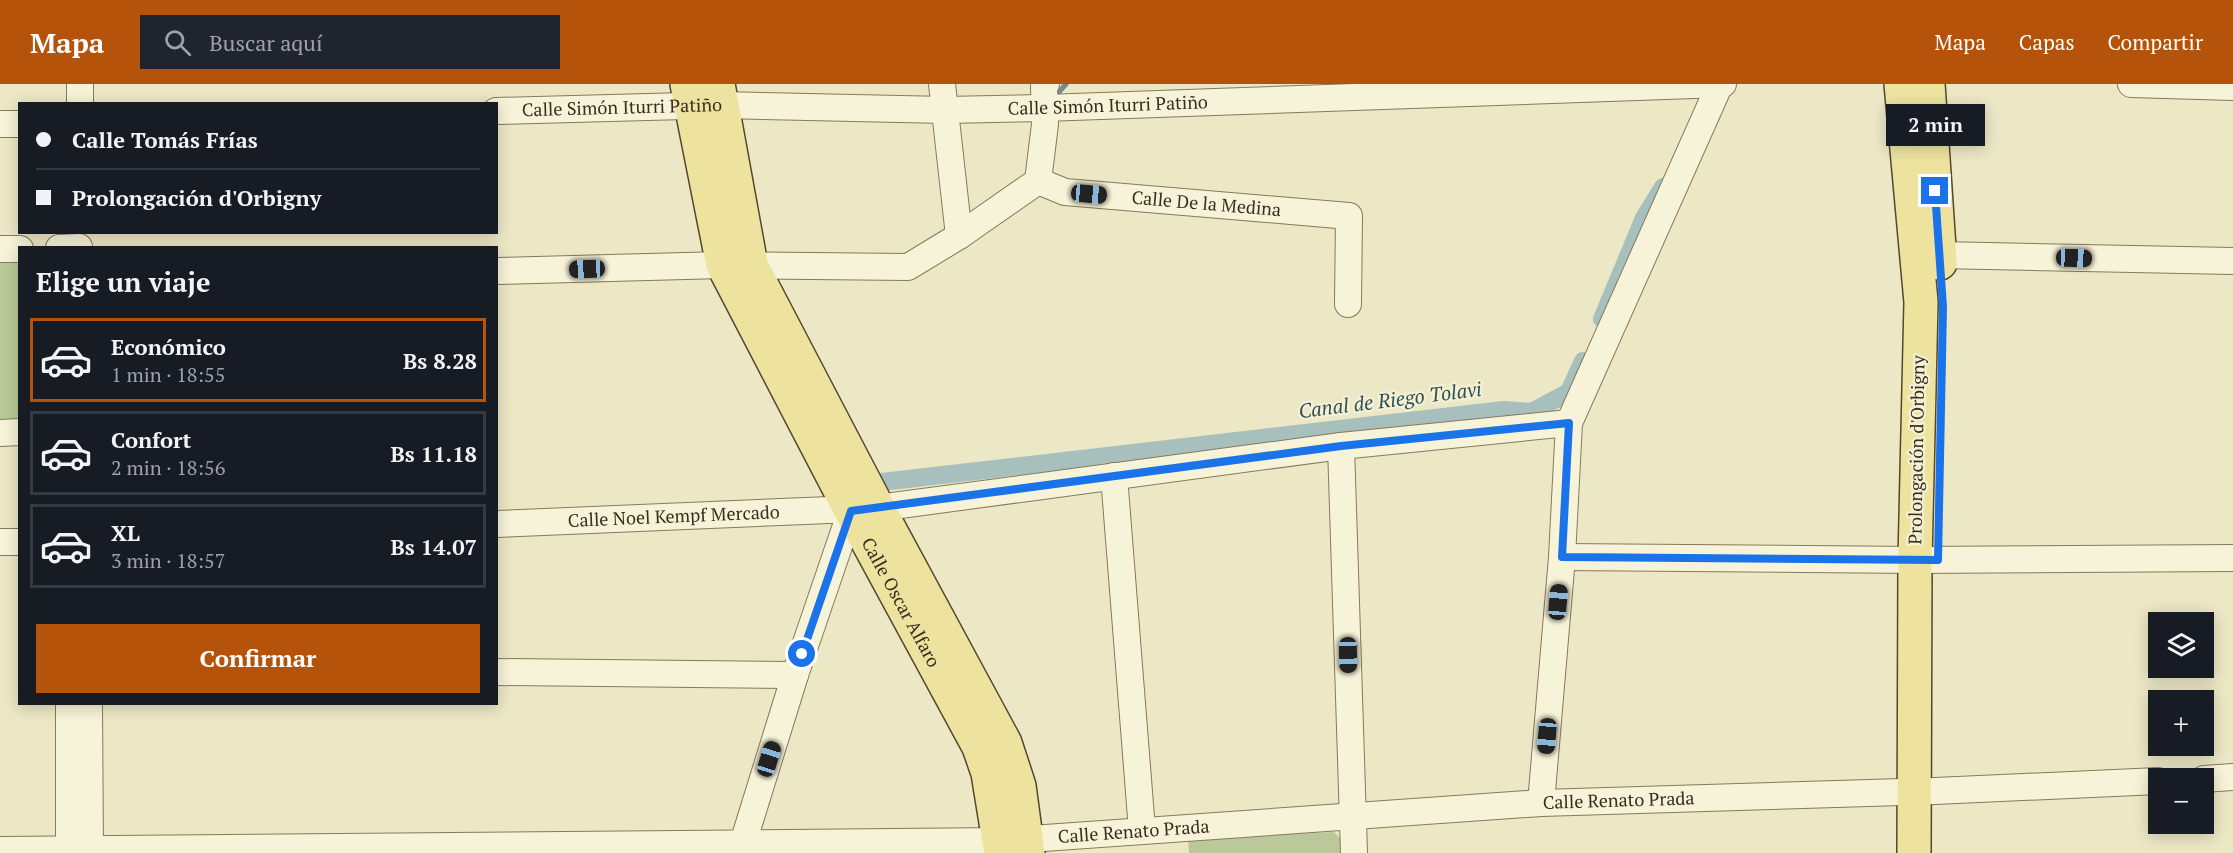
<!DOCTYPE html>
<html lang="es">
<meta charset="utf-8">
<style>
body{margin:0;font-family:"PT Serif",serif;background:#20242c;color:#f1f3f6;height:100vh;display:flex;flex-direction:column;font-size:22px;white-space:nowrap}
*{box-sizing:border-box;margin:0}
p{font-size:20px;color:#9ea1a6}
.icon{flex:none;width:33px;height:33px;fill:none;stroke:currentColor;stroke-width:2;stroke-linecap:round;stroke-linejoin:round}
.map{position:relative;flex:1;overflow:hidden}
.details{position:absolute;left:18px;top:162px;width:480px;height:459px;display:flex;flex-direction:column;background:#171b24;border-radius:0px;box-shadow:0 3px 15px #0003}
.details>*{flex:none}
.banner{position:absolute;left:18px;top:18px;width:480px;height:132px;border-radius:0px;box-shadow:0 3px 15px #0003;display:grid;align-content:center;height:132px;padding:0 18px;background:#171b24}
.buttons{position:absolute;left:2148px;top:528px;display:grid;gap:12px}
.buttons a{display:grid;place-items:center;width:66px;height:66px;border-radius:0px;background:#171b24;box-shadow:0 3px 15px #0003;font-size:30px}
.end{position:absolute;width:27px;height:27px;margin:-14px;border:8px solid #1a73e8;background:#fff;box-shadow:0 0 0 3px #fff}
.from{border-radius:50%}
.bubble{position:absolute;height:42px;border-radius:0px;background:#171b24;box-shadow:0 3px 15px #0003;font-size:20px;font-weight:700;line-height:42px;text-align:center}
.car{position:absolute;width:18px;height:36px;margin:-18px -9px;border-radius:8px;box-shadow:0 0 4px 2px #0007;background:linear-gradient(#222 24%,#8ab4d8 0 40%,#222 0 76%,#8ab4d8 0 86%,#222 0)}
.banner b{display:flex;align-items:center;gap:21px;height:57px;font-size:22px}
.banner b+b{border-top:2px solid #363941}
.banner i{width:15px;height:15px;background:#f1f3f6}
ul{padding:0;list-style:none}
li{display:flex;align-items:center;gap:18px;height:84px;margin:0 12px 9px;padding:0 6px;border:3px solid #363941;border-radius:0px}
li div{flex:1}
li b{display:block;font-size:22px}
li em{font-style:normal;font-weight:700}
li.selected{border-color:#b45309}
li>.icon{width:54px;height:54px;stroke-width:1.5}
h2{padding:0 18px;font-size:27px;line-height:72px}
.cta{display:flex;gap:12px;margin-top:auto;padding:12px 18px}
.cta a{flex:1;height:69px;border-radius:0px;background:#b45309;color:#fff;font-size:24px;font-weight:700;line-height:69px;text-align:center}
header{display:flex;align-items:center;gap:36px;box-sizing:border-box;height:84px;padding:0 30px;background:#b45309;color:#fff}
header strong{font-size:28px}
nav{display:flex;gap:33px;margin-inline-start:auto;font-size:21px}
.search{width:420px;height:54px;background:#20242c;display:flex;align-items:center;gap:15px;box-sizing:border-box;padding:0 21px;border-radius:0px;color:#9ea1a6;font-size:22px}
.map>svg:first-child{display:block}
.green{fill:#bbc99a}
.lines{fill:none;stroke-linecap:round;stroke-linejoin:round}
.stream{stroke:#6e8d8b;stroke-width:5}
.canal{stroke:#a7bfbd;stroke-width:18}
.minor-casing{stroke:#867a5c;stroke-width:28}
.major-casing{stroke:#544730;stroke-width:36}
.minor{stroke:#f7f3d8;stroke-width:26}
.major{stroke:#ede39f;stroke-width:33}
.route{stroke:#1a73e8;stroke-width:8}
.labels{text-anchor:middle;stroke-width:4.5;stroke-linejoin:round;paint-order:stroke}
.street-label{font-size:18px;fill:#372f1f;stroke:#f4f0d4}
.water-label{font-size:20px;font-style:italic;fill:#2f5156;stroke:#f4f0d4}
</style>
<header>
<strong>Mapa</strong>
<div class="search"><svg class="icon" aria-label="search" viewBox="0 0 24 24"><circle cx="10" cy="10" r="6"/><path d="M15 15l6 6"/></svg>Buscar aquí</div>
<nav><a>Mapa</a><a>Capas</a><a>Compartir</a></nav>
</header>
<div class="map">
<svg width="2233" height="769" viewBox="0 0 2233 769">
<rect width="100%" height="100%" fill="#ece7c5"/>
<path class="green" d="M0 170H19V339H0Z
M1334 748 1342 756V769H1189L1188 755Z"/>
<g class="lines">
<path class="stream" d="M1058 9 1066 0"/>
<path class="canal" d="M1602 235 1644 134 1663 103
M882 398 1504 326 1532 328 1569 308 1583 277"/>
<defs>
<g id="minor">
<path d="M942 0 959 152"/>
<path d="M2131 0 2233 3"/>
<path d="M80 20V0"/>
<path id="s1" d="M496 27 722 21 946 26 1044 24 1723 0"/>
<path d="M0 40H20"/>
<path id="s2" d="M1038 97 1065 108 1349 132 1348 220"/>
<path d="M1038 97 1045 40 1044 3 1046 0"/>
<path d="M59 164 79 163"/>
<path d="M0 165H20"/>
<path d="M1939 171 2233 177"/>
<path d="M496 187 723 181 908 183 959 152 1038 97"/>
<path d="M0 349 20 348"/>
<path d="M1341 362 1354 769"/>
<path d="M1114 392 1142 746"/>
<path id="s3" d="M496 440 878 424 1341 362 1569 339"/>
<path d="M0 458H20"/>
<path d="M1562 473 1915 476 2233 474"/>
<path d="M496 588 795 591"/>
<path d="M89 620 90 769"/>
<path d="M2204 695 2233 693"/>
<path d="M1541 719 1562 473 1569 339 1720 0"/>
<path id="s4" d="M0 766 1001 757 1541 719 1935 707 2158 697"/>
<path d="M69 769V620"/>
<path d="M743 769V759L795 591 851 427"/>
</g>
<g id="major">
<path id="s5" d="M687 0 723 181 851 427 979 663 988 689 1001 769"/>
<path d="M718 0 751 181 878 424 1005 659 1019 702 1028 769"/>
<path d="M1901 0 1921 218 1915 476 1914 769"/>
<path d="M1928 0 1940 179"/>
</g>
</defs>
<use href="#minor" class="minor-casing"/>
<use href="#major" class="major-casing"/>
<use href="#minor" class="minor"/>
<use href="#major" class="major"/>
</g>
<g class="lines">
<path class="route" d="M802 570 851 427 1341 362 1569 339 1562 473 1938 476 1943 223 1935 107"/>
</g>
<g class="labels">
<g class="street-label">
<text dy="6" stroke="none"><textPath href="#s1" startOffset="612">Calle Simón Iturri Patiño</textPath></text>
<text dy="6" stroke="none"><textPath href="#s1" startOffset="126">Calle Simón Iturri Patiño</textPath></text>
<text dy="6" stroke="none"><textPath href="#s2" startOffset="171">Calle De la Medina</textPath></text>
<text transform="translate(1917 366) rotate(-89)" y="6">Prolongación d'Orbigny</text>
<text dy="6" stroke="none"><textPath href="#s3" startOffset="178">Calle Noel Kempf Mercado</textPath></text>
<text dy="6" stroke="none"><textPath href="#s5" startOffset="566">Calle Oscar Alfaro</textPath></text>
<text dy="6" stroke="none"><textPath href="#s4" startOffset="1620">Calle Renato Prada</textPath></text>
<text dy="6" stroke="none"><textPath href="#s4" startOffset="1134">Calle Renato Prada</textPath></text>
</g>
<g class="water-label">
<text transform="translate(1390 316) rotate(-7)" y="7">Canal de Riego Tolavi</text>
</g>
</g>
</svg>
<div class="buttons">
<a><svg class="icon" aria-label="layers" viewBox="0 0 24 24"><path d="M12 4l9 5-9 5-9-5zM3 14l9 5 9-5"/></svg></a>
<a>+</a>
<a>−</a>
</div>
<i class="end from" style="left:802px;top:570px"></i>
<i class="end" style="left:1935px;top:107px"></i>
<div class="bubble" style="left:1886px;top:20px;width:99px">2 min</div>
<i class="car" style="left:1089px;top:110px;rotate:95deg"></i>
<i class="car" style="left:2074px;top:174px;rotate:92deg"></i>
<i class="car" style="left:587px;top:185px;rotate:268deg"></i>
<i class="car" style="left:1558px;top:518px;rotate:5deg"></i>
<i class="car" style="left:1348px;top:571px;rotate:179deg"></i>
<i class="car" style="left:1547px;top:652px;rotate:185deg"></i>
<i class="car" style="left:769px;top:675px;rotate:17deg"></i>
<div class="banner">
<b><i class="from"></i>Calle Tomás Frías</b>
<b><i></i>Prolongación d'Orbigny</b>
</div>
<section class="details">
<h2>Elige un viaje</h2>
<ul>
<li class="selected"><svg class="icon" aria-label="car" viewBox="0 0 24 24"><path d="M5 17H2v-5l4-1 3-4h7l3 4 3 1v5h-3M9 17h6M6 11h13"/><circle cx="7" cy="17" r="2"/><circle cx="17" cy="17" r="2"/></svg><div><b>Económico</b><p>1 min · 18:55</p></div><em>Bs 8.28</em></li>
<li><svg class="icon" aria-label="car" viewBox="0 0 24 24"><path d="M5 17H2v-5l4-1 3-4h7l3 4 3 1v5h-3M9 17h6M6 11h13"/><circle cx="7" cy="17" r="2"/><circle cx="17" cy="17" r="2"/></svg><div><b>Confort</b><p>2 min · 18:56</p></div><em>Bs 11.18</em></li>
<li><svg class="icon" aria-label="car" viewBox="0 0 24 24"><path d="M5 17H2v-5l4-1 3-4h7l3 4 3 1v5h-3M9 17h6M6 11h13"/><circle cx="7" cy="17" r="2"/><circle cx="17" cy="17" r="2"/></svg><div><b>XL</b><p>3 min · 18:57</p></div><em>Bs 14.07</em></li>
</ul>
<div class="cta"><a>Confirmar</a></div>
</section>
</div>
